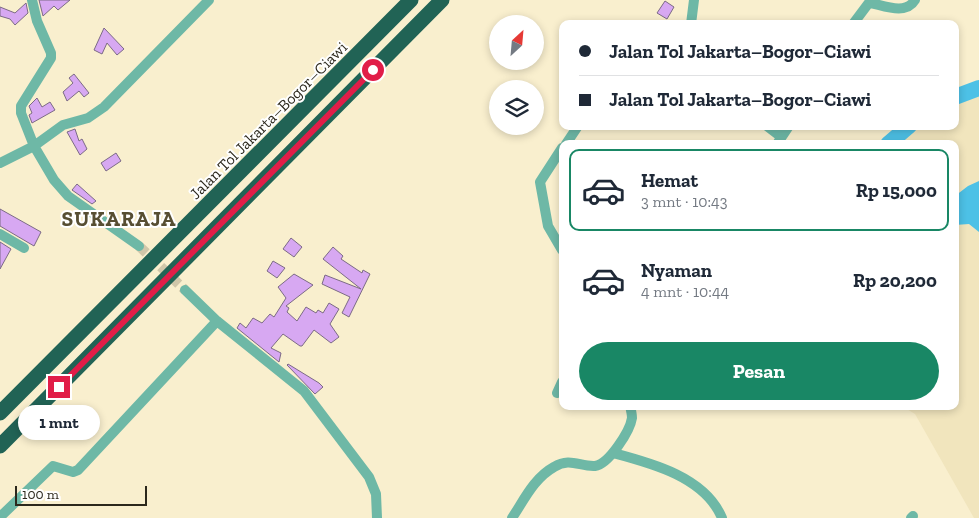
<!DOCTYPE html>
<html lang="id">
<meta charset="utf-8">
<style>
body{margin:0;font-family:"Zilla Slab",serif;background:#f2f2f3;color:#1f2937;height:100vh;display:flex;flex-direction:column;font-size:19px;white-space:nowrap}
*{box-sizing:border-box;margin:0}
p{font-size:16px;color:#747a83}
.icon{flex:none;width:28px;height:28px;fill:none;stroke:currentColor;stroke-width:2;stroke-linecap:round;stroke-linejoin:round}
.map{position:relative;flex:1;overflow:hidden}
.sheet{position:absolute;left:559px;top:140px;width:400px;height:270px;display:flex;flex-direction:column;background:#fff;border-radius:10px;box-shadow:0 2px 8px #0003}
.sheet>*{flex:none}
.top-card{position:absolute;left:559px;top:20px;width:400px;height:110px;border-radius:10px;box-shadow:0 2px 8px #0003;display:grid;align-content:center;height:110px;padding:0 20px;background:#fff}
.needle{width:32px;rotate:26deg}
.controls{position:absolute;left:489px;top:15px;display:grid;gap:10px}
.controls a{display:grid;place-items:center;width:55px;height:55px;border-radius:50%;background:#fff;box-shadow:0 2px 8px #0003;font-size:25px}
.scale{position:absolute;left:15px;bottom:12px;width:132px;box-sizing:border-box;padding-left:5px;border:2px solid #2c281c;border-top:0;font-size:14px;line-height:18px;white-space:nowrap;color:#2c281c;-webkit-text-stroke:4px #fff;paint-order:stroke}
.end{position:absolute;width:22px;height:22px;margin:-11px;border:6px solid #e11d48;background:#fff;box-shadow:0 0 0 2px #fff}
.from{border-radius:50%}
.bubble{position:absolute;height:35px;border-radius:18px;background:#fff;box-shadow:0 2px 8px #0003;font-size:16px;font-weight:800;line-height:35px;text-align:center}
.top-card b{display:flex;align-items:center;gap:18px;height:48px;font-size:19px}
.top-card b+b{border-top:1px solid #e0e1e3}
.top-card i{width:12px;height:12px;background:#1f2937}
ul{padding:9px 0 0;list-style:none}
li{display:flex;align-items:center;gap:15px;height:82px;margin:0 10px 8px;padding:0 10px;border:2px solid transparent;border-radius:10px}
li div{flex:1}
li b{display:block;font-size:19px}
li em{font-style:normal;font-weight:800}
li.active{border-color:#198765}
li>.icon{width:45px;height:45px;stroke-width:1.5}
.primary-button{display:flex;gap:10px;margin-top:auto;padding:10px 20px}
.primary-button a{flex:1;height:58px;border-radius:30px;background:#198765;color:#fff;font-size:20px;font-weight:800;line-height:58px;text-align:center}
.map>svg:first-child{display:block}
.built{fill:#f1e5bd}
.water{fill:#4dc1e6}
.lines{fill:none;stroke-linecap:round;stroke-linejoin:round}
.river{stroke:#4dc1e6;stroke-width:16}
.building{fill:#d7a8f2;stroke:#7c6b85}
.minor-tunnel{stroke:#d0c7aa;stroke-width:10;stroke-dasharray:10 5;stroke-linecap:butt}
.minor{stroke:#6eb8a6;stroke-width:10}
.motorway{stroke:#216355;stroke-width:15}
.route{stroke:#e11d48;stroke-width:6}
.labels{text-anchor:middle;stroke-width:4;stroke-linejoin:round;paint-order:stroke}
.street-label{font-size:16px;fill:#2c281c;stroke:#fff}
.district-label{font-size:21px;font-weight:bold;letter-spacing:1px;fill:#574e32;stroke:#fff}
</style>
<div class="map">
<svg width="979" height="518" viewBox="0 0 979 518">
<rect width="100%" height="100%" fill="#f9efce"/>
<path class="built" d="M979 85V518H974L915 414 902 406H955V144H895L913 126H955V98Z"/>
<path class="water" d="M979 181V232L969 224 955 225V196L968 186Z"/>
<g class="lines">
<path class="river" d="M955 97 979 88
M888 144 909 126"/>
</g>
<path class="building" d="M39 0H70L58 10 54 6 43 16Z
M665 1 674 7 667 19 657 13Z
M26 3 28 13 15 25 10 19 0 16V7L15 13Z
M104 28 124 49 117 55 107 43 102 54 94 50Z
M74 74 89 93 84 97 79 91 67 101 63 92 73 83 69 78Z
M37 98 42 107 50 102 55 110 32 123 29 115 32 113 29 106Z
M75 129 79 141 82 139 87 149 80 155 67 132Z
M116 153 121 161 106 171 101 163Z
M77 184 96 201 92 204 72 190Z
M0 209 41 232 34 246 0 226Z
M291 238 302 247 294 257 283 249Z
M0 242 11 249 0 269Z
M333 247 343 256 341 259 362 273 363 270 370 274 349 317 342 313 350 297 322 284 325 275 361 289 323 259Z
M273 261 285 268 277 278 267 271Z
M294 274 313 285 286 306 289 308 287 312 297 321 306 307 316 313 318 310 323 313 329 303 339 309 330 324 339 337 331 343 314 330 302 346H300L283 334 271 348 281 353 279 362 237 328 240 323 246 328 253 318 262 323 270 314 274 317 286 298 278 287Z
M288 364 319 383 323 387 315 394 287 365Z"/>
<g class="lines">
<path class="minor-tunnel" d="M139 246 185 290"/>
<path class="minor" d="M32 0 37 21 51 53V58L21 106V113L34 146 54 180 68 196 139 246
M871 3C885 6 906 15 915 0
M691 24 694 0
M853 24 871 0
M767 126 780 136
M566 144 578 126
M777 144 789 126
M562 148 540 182 548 226 562 250
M0 163 34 146 63 125 88 118 104 107 209 0
M0 234 24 248
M185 290 217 321 304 391 369 477 376 494 377 518
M557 393 562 382
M613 453C651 463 705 477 722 518
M0 517 53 466 73 472 78 470 217 321
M512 518C524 500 534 478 554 467 570 457 580 467 595 466 609 464 630 431 632 418 632 414 631 410 630 406
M911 518 913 516"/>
<path class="motorway" d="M0 413 411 0
M0 446 442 0"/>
</g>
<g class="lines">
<path class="route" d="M59 387 373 70"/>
</g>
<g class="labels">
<g class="street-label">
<text transform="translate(268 120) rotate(-45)" y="6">Jalan Tol Jakarta–Bogor–Ciawi</text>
</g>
<g class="district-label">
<text x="119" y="226">SUKARAJA</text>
</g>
</g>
</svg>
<div class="controls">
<a><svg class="needle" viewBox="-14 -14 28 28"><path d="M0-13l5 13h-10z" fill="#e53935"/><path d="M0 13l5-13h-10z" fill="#747a83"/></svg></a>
<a><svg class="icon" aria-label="layers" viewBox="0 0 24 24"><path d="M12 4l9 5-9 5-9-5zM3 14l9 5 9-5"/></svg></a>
</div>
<div class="scale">100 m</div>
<i class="end from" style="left:373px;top:70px"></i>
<i class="end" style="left:59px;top:387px"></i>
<div class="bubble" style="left:18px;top:405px;width:82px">1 mnt</div>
<div class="top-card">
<b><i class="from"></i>Jalan Tol Jakarta–Bogor–Ciawi</b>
<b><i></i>Jalan Tol Jakarta–Bogor–Ciawi</b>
</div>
<section class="sheet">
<ul>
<li class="active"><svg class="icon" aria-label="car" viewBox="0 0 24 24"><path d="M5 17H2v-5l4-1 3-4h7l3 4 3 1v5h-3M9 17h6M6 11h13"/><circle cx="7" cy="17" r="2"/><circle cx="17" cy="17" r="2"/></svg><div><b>Hemat</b><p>3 mnt · 10:43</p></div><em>Rp 15,000</em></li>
<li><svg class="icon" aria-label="car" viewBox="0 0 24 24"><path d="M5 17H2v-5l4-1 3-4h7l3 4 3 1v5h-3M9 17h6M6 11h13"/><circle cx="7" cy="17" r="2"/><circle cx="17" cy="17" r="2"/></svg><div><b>Nyaman</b><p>4 mnt · 10:44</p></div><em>Rp 20,200</em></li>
</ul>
<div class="primary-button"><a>Pesan</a></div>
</section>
</div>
